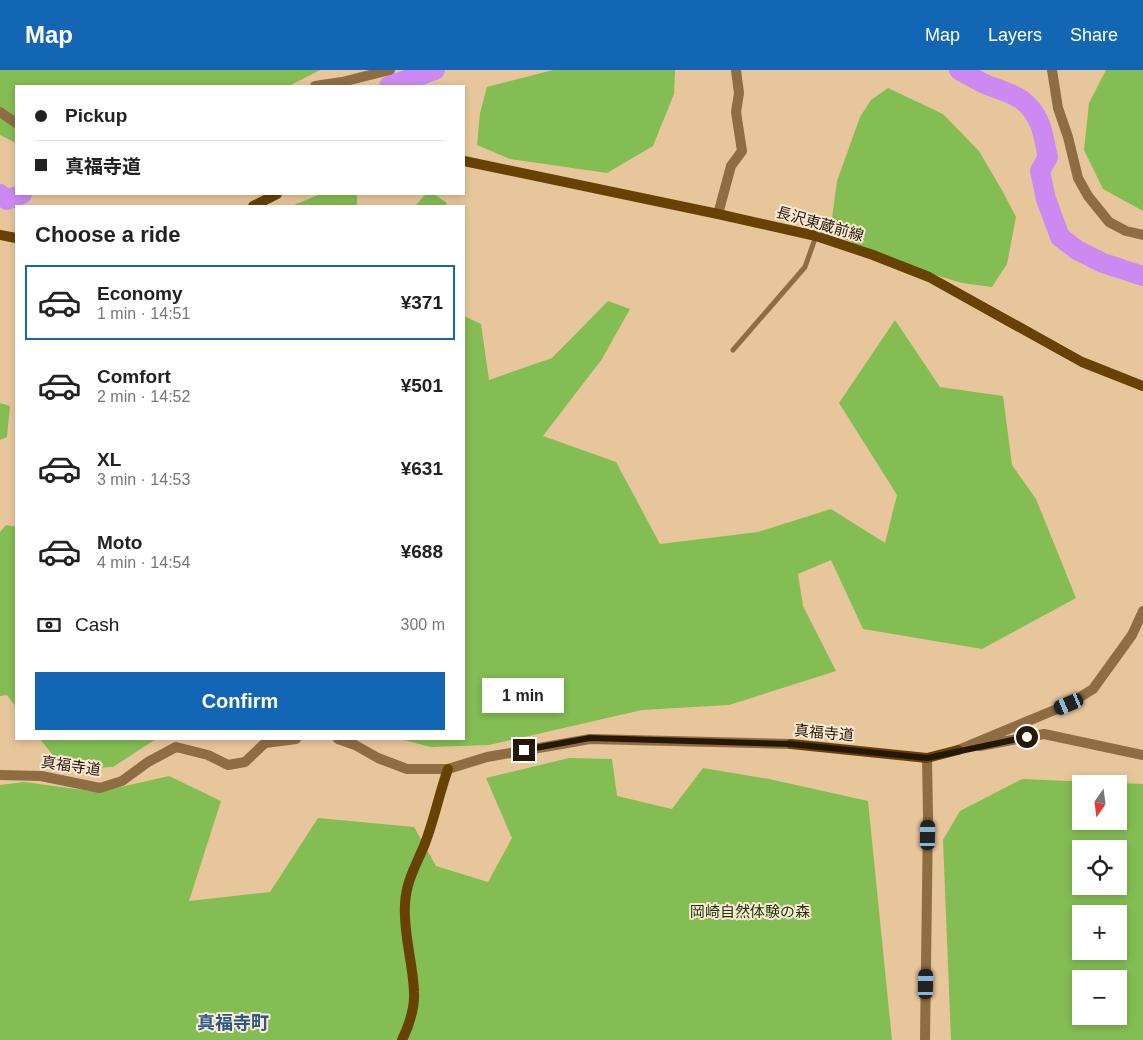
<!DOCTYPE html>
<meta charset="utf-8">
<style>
body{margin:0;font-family:Helvetica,"Noto Sans JP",sans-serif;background:#f2f2f2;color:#222;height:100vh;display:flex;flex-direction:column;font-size:19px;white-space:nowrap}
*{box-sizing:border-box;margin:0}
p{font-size:16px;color:#767676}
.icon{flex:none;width:28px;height:28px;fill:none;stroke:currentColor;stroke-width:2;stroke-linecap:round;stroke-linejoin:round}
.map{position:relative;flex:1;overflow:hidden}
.panel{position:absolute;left:15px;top:135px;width:450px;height:535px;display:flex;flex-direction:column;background:#fff;border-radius:0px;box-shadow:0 2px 8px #0003}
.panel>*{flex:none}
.banner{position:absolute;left:15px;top:15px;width:450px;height:110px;border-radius:0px;box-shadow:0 2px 8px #0003;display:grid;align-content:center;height:110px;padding:0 20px;background:#fff}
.needle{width:32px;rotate:194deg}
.fabs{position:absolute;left:1072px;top:705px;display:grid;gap:10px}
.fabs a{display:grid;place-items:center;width:55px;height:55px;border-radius:0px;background:#fff;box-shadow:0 2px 8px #0003;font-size:25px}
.end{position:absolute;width:22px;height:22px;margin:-11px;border:6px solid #251807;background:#fff;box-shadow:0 0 0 2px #fff}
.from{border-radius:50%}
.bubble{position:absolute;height:35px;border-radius:0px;background:#fff;box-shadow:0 2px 8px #0003;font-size:16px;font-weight:800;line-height:35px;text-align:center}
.car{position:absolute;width:15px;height:30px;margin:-15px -8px;border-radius:6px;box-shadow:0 0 4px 1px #0007;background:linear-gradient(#222 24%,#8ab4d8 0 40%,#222 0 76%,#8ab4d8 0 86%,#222 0)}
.banner b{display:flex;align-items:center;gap:18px;height:48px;font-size:19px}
.banner b+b{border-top:1px solid #e0e0e0}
.banner i{width:12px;height:12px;background:#222}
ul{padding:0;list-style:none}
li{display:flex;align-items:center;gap:15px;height:75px;margin:0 10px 8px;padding:0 10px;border:2px solid transparent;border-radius:0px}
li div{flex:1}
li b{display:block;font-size:19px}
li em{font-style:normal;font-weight:800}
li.current{border-color:#1366b4}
li>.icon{width:45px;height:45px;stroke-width:1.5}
h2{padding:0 20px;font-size:22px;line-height:60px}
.pay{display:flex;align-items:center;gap:12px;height:55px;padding:0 20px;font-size:19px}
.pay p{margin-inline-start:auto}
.action{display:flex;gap:10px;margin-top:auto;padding:10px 20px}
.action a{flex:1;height:58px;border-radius:0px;background:#1366b4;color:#fff;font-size:20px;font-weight:800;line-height:58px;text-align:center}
header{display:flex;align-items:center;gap:30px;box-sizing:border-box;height:70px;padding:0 25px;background:#1366b4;color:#fff}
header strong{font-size:24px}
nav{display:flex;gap:28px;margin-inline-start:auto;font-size:18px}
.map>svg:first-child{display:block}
.green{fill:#84bd53;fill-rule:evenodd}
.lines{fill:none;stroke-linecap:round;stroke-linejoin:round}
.river{stroke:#cb89f1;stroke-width:20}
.lane{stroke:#8e6d43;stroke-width:5}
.street{stroke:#8e6d43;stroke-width:10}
.secondary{stroke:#674202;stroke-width:10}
.route{stroke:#251807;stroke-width:6}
.labels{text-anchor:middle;stroke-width:4;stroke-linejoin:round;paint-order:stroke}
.street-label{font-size:15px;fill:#251807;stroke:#fcead4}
.park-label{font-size:15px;fill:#1c3305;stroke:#fcead4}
.quarter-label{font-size:18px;font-weight:bold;fill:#28588c;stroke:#fcead4}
</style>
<header>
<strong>Map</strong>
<nav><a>Map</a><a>Layers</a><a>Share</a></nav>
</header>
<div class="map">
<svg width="1143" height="970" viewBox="0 0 1143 970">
<rect width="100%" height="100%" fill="#e8c69b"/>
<path class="green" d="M0 0H320L289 16H16V73L0 65Z
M553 0H675L674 24 653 76 607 103 510 89 477 75 480 43 487 17Z
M1106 0H1143V141L1103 119 1084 80 1089 33Z
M888 18 943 44 979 81 1003 122 1016 147 1007 194 992 217 962 213 885 190 841 167 832 148 837 111 860 47 871 30Z
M321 124H357V136H291Z
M426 124H434L447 133 445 136H415Z
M608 231 630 239 602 289 543 366 616 392 660 474 758 462 831 439 885 473 897 425 839 333 895 250 940 317 1003 326 1012 395 1036 429 1076 528 982 579 863 559 831 490 798 504 803 536 836 601 729 635 642 640 489 675 431 677 400 669H464V246L481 254 489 310 552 288Z
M0 333 10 336 7 367 0 370Z
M6 455 16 457V637L7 625 0 626V462Z
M40 669H156L113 697 64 699Z
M569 688 612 689 617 726 672 739 703 698 769 709 868 731 892 970H0V715L24 712 99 722 169 706 221 731 189 831 270 822 318 748 414 757 436 796 488 812 512 768 486 708Z
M1022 709 1143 714V970H951L943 770 960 741ZM1081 714H1119V751H1081ZM1081 779H1119V816H1081ZM1081 844H1119V881H1081ZM1081 909H1119V946H1081Z"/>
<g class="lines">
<path class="river" d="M959 0C968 5 978 11 987 15 1011 24 1028 27 1039 52 1044 63 1045 76 1048 87L1040 101 1046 129 1060 167 1077 180 1103 193 1143 206
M389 16 435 0
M0 124 7 130 22 124"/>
<path class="lane" d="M733 280 805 197 816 166"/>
<path class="street" d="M1052 0 1058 38 1068 67 1078 108 1088 126 1109 152 1126 161 1143 165
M315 16 342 12 390 0
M0 42 16 53
M718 144 731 96 742 81 736 42 739 23 736 0
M338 669 355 675 378 688 407 699H448L487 687 590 669 791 674
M980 676 1044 664 1143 685
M958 680 1069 634 1093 619 1132 565 1143 541
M0 705 41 706 100 718 122 711 148 692 176 677 208 685 228 695 245 692 265 673 296 669
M925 970 928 746 927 688"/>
<path class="secondary" d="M464 91 718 144 816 166 873 185 929 207 1082 292 1143 316
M253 136 277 124
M0 165 16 168
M791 674 927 688 958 680
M402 970C409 956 415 937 414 922 413 892 403 864 405 834 406 812 416 795 424 776 434 751 439 724 448 699"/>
</g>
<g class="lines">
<path class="route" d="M524 680 590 668 791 674 927 688 1027 667"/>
</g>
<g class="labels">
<g class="street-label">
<text transform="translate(820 154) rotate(16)" y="5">長沢東蔵前線</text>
<text transform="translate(824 663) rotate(5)" y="5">真福寺道</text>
<text transform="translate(71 696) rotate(8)" y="5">真福寺道</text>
</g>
<g class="park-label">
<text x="750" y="847">岡崎自然体験の森</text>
</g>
<g class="quarter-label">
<text x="233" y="959">真福寺町</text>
</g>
</g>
</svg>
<div class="fabs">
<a><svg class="needle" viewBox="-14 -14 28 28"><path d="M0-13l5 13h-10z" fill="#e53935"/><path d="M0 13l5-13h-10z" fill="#767676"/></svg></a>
<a><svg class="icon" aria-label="locate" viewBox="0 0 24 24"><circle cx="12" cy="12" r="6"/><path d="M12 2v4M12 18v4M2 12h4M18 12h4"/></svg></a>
<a>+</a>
<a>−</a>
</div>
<i class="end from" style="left:1027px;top:667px"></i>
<i class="end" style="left:524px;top:680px"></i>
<div class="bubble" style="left:482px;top:608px;width:82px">1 min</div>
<i class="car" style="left:1069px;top:634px;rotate:247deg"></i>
<i class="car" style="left:928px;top:765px;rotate:1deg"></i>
<i class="car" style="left:926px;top:914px;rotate:1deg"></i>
<div class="banner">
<b><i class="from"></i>Pickup</b>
<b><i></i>真福寺道</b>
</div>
<section class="panel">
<h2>Choose a ride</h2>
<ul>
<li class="current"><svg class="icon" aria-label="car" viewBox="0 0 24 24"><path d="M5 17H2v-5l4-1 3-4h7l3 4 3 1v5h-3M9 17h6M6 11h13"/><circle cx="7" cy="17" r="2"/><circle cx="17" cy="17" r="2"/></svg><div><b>Economy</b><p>1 min · 14:51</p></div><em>¥371</em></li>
<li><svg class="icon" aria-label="car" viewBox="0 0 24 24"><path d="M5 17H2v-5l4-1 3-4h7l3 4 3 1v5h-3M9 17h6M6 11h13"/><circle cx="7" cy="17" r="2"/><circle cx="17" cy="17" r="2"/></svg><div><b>Comfort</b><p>2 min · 14:52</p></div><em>¥501</em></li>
<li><svg class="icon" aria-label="car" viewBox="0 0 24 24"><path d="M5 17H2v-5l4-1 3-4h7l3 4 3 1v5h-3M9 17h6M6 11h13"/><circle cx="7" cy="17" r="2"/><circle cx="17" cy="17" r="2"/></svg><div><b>XL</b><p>3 min · 14:53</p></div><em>¥631</em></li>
<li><svg class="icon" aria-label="car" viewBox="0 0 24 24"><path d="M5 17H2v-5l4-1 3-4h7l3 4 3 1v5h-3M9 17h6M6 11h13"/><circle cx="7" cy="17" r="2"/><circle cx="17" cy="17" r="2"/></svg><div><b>Moto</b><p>4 min · 14:54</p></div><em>¥688</em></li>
</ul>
<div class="pay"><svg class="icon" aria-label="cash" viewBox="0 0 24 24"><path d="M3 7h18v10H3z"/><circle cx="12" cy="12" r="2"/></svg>Cash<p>300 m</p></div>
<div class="action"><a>Confirm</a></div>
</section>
</div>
